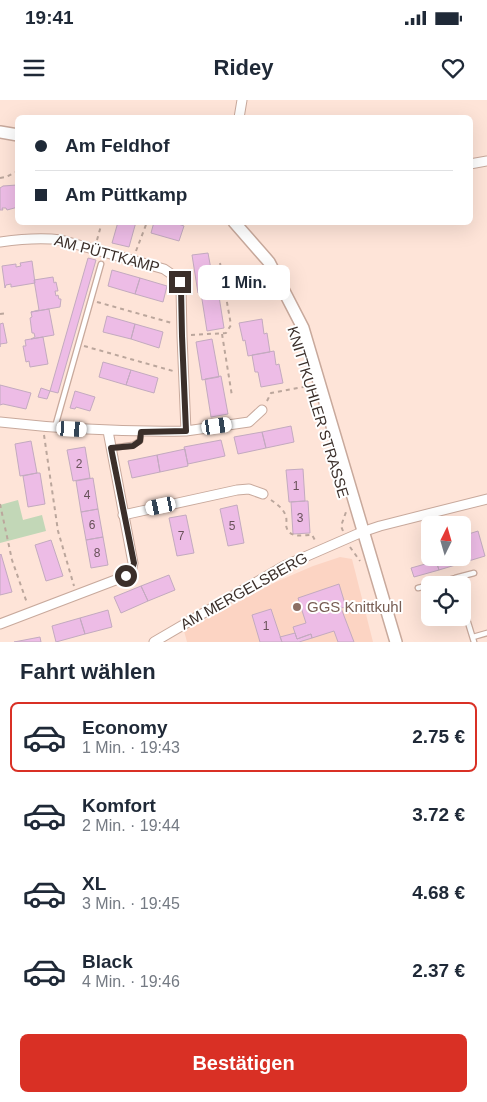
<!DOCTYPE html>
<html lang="de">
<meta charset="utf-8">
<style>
body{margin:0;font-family:Helvetica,sans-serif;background:#f2f2f3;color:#1f2937;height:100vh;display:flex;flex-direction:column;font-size:19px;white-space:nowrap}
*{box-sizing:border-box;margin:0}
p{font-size:16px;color:#747a83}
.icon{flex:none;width:28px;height:28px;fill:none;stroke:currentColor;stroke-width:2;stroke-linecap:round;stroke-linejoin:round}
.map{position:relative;height:542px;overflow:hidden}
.side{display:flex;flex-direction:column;background:#fff;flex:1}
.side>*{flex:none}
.hud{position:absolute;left:15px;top:15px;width:458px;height:110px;border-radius:8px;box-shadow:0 5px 20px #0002;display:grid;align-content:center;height:110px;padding:0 20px;background:#fff}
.needle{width:32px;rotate:5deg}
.buttons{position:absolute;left:421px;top:416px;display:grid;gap:10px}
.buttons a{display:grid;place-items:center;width:50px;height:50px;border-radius:8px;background:#fff;box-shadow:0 5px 20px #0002;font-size:25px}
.end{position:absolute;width:22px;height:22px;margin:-11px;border:6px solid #3b2f2a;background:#fff;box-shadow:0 0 0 2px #fff}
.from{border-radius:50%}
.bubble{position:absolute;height:35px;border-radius:8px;background:#fff;box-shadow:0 5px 20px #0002;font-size:16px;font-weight:600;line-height:35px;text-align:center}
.car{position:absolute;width:15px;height:30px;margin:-15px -8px;border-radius:6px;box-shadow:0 0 4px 1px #0007;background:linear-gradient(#fff 24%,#345 0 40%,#fff 0 76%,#345 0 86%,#fff 0)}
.hud b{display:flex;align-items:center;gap:18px;height:48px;font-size:19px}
.hud b+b{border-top:1px solid #e0e1e3}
.hud i{width:12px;height:12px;background:#1f2937}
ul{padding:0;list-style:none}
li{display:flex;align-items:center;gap:15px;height:70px;margin:0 10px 8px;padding:0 10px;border:2px solid transparent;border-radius:8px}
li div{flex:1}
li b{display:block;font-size:19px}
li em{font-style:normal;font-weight:600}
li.on{border-color:#d93025}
li>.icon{width:45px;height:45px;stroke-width:1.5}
h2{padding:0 20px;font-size:22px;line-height:60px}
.action{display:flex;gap:10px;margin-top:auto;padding:10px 20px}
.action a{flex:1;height:58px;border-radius:8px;background:#d93025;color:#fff;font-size:20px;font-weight:600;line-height:58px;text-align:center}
.status{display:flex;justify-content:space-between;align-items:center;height:35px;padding:0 25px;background:#fff;direction:ltr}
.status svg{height:14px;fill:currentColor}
header{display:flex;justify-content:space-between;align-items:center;height:65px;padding:0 20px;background:#fff;font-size:22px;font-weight:600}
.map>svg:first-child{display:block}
.built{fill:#fcd4c3}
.green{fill:#c2d7b7}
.building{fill:#edbce6;stroke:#c3aabf}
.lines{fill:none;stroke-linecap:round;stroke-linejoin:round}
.service-casing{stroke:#c8a99c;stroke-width:7}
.minor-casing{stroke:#c8a99c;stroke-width:11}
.tertiary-casing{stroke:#c8a99c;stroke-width:14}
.path{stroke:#bba69c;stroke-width:2;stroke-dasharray:4 4;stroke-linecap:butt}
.service{stroke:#fff;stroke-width:4.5}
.minor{stroke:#fff;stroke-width:9}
.tertiary{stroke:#fff;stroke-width:11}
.route{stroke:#3b2f2a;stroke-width:6}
.education-dot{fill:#8d6e63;stroke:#fff;stroke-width:2}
.labels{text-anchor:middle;stroke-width:4;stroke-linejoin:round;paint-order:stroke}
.number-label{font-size:12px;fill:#685259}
.street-label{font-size:15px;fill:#3b2f2a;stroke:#fff}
.education-label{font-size:15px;fill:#785e54;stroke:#fff;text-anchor:start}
</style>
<div class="status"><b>19:41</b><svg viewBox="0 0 49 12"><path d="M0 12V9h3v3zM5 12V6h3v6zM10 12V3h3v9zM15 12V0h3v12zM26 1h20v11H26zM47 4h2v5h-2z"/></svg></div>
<header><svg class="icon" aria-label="menu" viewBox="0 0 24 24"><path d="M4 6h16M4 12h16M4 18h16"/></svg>Ridey<svg class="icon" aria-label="heart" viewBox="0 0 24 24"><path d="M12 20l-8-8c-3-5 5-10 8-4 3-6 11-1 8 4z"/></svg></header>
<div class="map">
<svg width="487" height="542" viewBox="0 0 487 542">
<rect width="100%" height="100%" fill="#fee4d8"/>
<path class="built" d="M340 457 352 459 373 542H187L184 531 276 482 313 466Z"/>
<path class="green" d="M18 400 23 420 42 415 46 431 0 443V405Z"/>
<path class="building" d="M17 85 18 107 7 110 6 108H2L3 110H0V88L3 86Z
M118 122H136L129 147 112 143Z
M154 122H173L184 126 179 141 151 133Z
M208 153 215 191 198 193 192 155Z
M88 158 96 160 58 293 50 291Z
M32 161 35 183 11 187V184L6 185 5 188 2 166 16 164V167L21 166 20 163Z
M112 170 140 178 135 194 108 186Z
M53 177 54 183 56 182 58 191H55L56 196 58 195 59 199H61L60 207 31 212 39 210 34 180Z
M140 178 167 186 163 202 135 194Z
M218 190 224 228 207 231 201 193Z
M49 209 54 235 31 239 35 237 34 233H32L30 218 32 217 31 212Z
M107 216 135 224 131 239 103 232Z
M262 219 264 234 267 233 270 252 248 256 245 240 243 241 239 223Z
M3 223 7 243 0 244V247V224Z
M135 224 163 232 159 248 131 239Z
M43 237 48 264 30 267 29 261 26 262 23 246H26L25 240Z
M212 239 219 277 202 280 196 242Z
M274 251 276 265 279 264 283 283 261 287 258 272H255L252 255Z
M103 262 131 270 126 285 99 277Z
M131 270 158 278 154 293 126 285Z
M221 276 228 314 211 317 205 279Z
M0 285 31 293 26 309 3 304 0 305Z
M41 288 50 291 47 299 38 297Z
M75 291 95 297 90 311 76 307 75 309 70 308Z
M291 326 294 342 266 348 262 332Z
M262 332 266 348 238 354 234 337Z
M221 340 225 356 188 364 184 347Z
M31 341 37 373 20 376 15 344Z
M85 347 90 378 73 381 67 350Z
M185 349 188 366 160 372 157 355Z
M157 355 160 372 132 378 128 361Z
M303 369 305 401 289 402 286 370Z
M37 373H40L45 404 28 407 23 376Z
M93 378 98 409 81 412 76 381Z
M305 401H308L310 433 293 434 291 402Z
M237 405 244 443 228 446 220 409Z
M98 409 103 437 86 440 81 412Z
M186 415 194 453 177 456 169 418Z
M478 431 485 456 439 470 435 458H462V436Z
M103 437 108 465 91 468 86 440Z
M51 440 63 476 46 481 35 445Z
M1 454 12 492 0 495V455Z
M436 461 439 470 414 477 411 468Z
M169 475 175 490 148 501 141 486Z
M339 484 346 507 341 508 354 542H338L334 531 312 538 311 534 297 539 293 527 306 523 298 498Z
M141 486 148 501 121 513 114 497Z
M271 509 282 542H260L252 515Z
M108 510 112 527 85 534 80 518Z
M80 518 85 534 56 542 52 526Z
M295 533 297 539 311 534 312 538 299 542H282L280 537Z
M40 537 41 542H14Z"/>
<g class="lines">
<defs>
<path id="service" d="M55 327 101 164
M112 348 133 345 140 341 141 332
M430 485 455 478
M457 485 455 478 474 473
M418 488 430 485
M462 503 474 542
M473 537 487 533"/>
<path id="minor" d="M239 18 242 0
M470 64 487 61
M0 142C21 139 40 137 61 140L164 169 177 178 181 188 182 236 186 331 249 322 262 310
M0 322C62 329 124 332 186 331
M123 415 237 390 249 389 263 394
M0 524 126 476 131 473 133 463 108 331
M154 542 284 466 362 432 380 426 487 399"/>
<path id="tertiary" d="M0 32 18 35
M234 122 269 162 303 228 396 542"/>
</defs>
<use href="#service" class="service-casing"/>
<use href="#minor" class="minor-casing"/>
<use href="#tertiary" class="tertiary-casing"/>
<path class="path" d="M0 78 6 77 18 71
M97 140 102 122
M136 151 147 122
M97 202 172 223
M0 214 7 213
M222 234 232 296
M191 235 226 233 231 225 220 163
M84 246 173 271
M267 301 271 293 309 286
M44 335 58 431 74 486
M271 400C277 404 284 409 286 417 287 420 286 423 286 425 288 439 302 435 312 435L316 442
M0 404 12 460 27 503
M343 431 341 426 346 412
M350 447 360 461"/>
<use href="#service" class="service"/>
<use href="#minor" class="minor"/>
<use href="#tertiary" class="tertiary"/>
</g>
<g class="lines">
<path class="route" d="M126 476 131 473 134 463 111 348 133 346 140 341 141 332 186 331 182 236 181 188 180 182"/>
</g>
<circle class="education-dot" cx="297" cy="507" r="5"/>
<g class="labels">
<g class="number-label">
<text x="79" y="368">2</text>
<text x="296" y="390">1</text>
<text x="87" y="399">4</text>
<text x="300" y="422">3</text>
<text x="92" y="429">6</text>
<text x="232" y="430">5</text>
<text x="181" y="440">7</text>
<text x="97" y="457">8</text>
<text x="266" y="530">1</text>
</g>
<g class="street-label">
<text transform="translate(107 154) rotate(15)" y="5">AM PÜTTKAMP</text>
<text transform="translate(318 312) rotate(73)" y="5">KNITTKUHLER STRASSE</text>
<text transform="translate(244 491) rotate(-29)" y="5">AM MERGELSBERG</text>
</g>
<g class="education-label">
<text x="307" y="512">GGS Knittkuhl</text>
</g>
</g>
</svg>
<div class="buttons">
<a><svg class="needle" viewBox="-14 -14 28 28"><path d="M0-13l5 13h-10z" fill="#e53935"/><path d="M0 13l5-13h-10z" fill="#747a83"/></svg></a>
<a><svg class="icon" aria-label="locate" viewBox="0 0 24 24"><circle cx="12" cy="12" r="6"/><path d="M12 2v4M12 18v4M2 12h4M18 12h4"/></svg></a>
</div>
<i class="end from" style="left:126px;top:476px"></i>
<i class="end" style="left:180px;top:182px"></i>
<div class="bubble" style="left:198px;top:165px;width:92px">1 Min.</div>
<i class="car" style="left:217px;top:326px;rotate:82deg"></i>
<i class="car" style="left:72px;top:329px;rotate:93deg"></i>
<i class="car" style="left:161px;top:406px;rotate:258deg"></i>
<div class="hud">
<b><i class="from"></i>Am Feldhof</b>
<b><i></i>Am Püttkamp</b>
</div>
</div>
<section class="side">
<h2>Fahrt wählen</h2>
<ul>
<li class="on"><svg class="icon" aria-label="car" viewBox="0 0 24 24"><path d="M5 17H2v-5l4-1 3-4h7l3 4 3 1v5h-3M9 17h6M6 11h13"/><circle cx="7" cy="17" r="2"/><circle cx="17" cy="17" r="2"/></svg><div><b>Economy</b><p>1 Min. · 19:43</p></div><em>2.75 €</em></li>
<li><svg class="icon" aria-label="car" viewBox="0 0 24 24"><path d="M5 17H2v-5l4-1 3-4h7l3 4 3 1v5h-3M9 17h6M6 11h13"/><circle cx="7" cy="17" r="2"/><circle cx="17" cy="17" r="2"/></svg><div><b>Komfort</b><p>2 Min. · 19:44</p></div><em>3.72 €</em></li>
<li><svg class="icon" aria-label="car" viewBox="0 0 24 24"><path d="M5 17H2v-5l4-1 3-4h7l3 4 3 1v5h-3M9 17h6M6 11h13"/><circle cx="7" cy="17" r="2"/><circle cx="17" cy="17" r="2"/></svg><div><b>XL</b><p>3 Min. · 19:45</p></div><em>4.68 €</em></li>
<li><svg class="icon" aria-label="car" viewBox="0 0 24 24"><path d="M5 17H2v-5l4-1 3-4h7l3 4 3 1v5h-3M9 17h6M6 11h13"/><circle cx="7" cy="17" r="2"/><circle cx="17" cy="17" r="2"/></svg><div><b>Black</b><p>4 Min. · 19:46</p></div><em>2.37 €</em></li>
</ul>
<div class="action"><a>Bestätigen</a></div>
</section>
